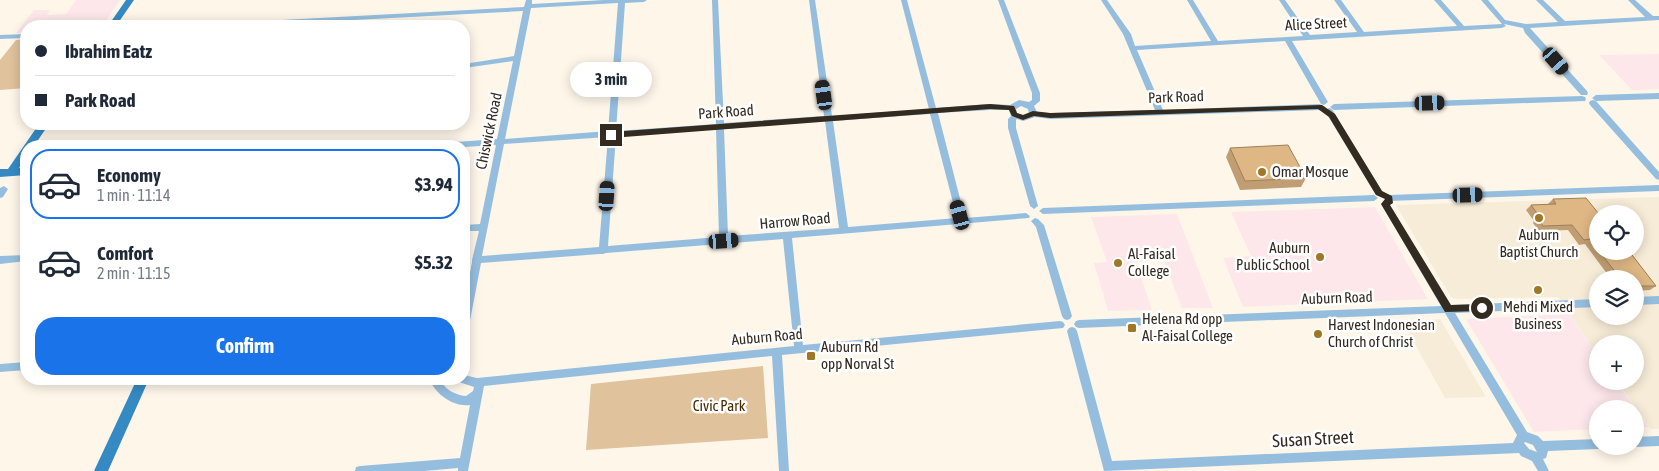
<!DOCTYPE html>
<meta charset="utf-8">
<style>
body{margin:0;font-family:"Asap Condensed",sans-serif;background:#f6f6f7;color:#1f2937;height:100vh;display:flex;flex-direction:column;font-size:19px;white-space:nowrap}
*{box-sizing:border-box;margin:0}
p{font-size:16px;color:#747a83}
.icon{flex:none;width:28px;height:28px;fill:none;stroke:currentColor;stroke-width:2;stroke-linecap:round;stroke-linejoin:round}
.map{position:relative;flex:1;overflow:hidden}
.side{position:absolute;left:20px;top:140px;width:450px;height:245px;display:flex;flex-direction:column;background:#fff;border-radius:20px;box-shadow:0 2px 12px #0003}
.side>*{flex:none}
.hud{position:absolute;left:20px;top:20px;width:450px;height:110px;border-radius:20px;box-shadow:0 2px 12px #0003;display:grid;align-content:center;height:110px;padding:0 15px;background:#fff}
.tools{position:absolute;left:1589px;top:205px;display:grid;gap:10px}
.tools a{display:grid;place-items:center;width:55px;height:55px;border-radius:50%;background:#fff;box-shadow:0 2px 12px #0003;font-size:25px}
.end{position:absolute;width:22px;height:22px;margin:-11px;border:6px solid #332a20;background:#fff;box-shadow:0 0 0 2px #fff}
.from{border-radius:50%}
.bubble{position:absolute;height:35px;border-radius:18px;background:#fff;box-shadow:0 2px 12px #0003;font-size:16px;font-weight:700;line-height:35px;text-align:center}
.car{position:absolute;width:15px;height:30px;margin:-15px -8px;border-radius:6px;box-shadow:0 0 4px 1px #0007;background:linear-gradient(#222 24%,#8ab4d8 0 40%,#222 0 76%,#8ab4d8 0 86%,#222 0)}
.hud b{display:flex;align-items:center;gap:18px;height:48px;font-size:19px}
.hud b+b{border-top:1px solid #e0e1e3}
.hud i{width:12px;height:12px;background:#1f2937}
ul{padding:9px 0 0;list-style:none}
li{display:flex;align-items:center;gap:15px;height:70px;margin:0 10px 8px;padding:0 5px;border:2px solid transparent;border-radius:20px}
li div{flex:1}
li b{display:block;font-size:19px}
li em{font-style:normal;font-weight:700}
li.on{border-color:#1a73e8}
li>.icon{width:45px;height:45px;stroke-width:1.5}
.primary-button{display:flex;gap:10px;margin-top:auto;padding:10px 15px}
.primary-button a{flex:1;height:58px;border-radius:20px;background:#1a73e8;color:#fff;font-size:20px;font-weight:700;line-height:58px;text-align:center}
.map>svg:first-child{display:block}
.commercial{fill:#f7ecd7;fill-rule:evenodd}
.education{fill:#fde7ea}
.green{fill:#e0c29c}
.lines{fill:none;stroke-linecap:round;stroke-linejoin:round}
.minor{fill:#95bede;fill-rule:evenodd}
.major{fill:#358ac4;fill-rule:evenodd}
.wall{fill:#c09d72}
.building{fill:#dfb784;stroke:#9c805c}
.route{fill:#332a20}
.poi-dot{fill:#9f7725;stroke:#fff;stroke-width:2}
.labels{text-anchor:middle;stroke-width:5;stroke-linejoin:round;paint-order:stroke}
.street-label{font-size:15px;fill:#332a20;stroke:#fff}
.poi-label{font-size:15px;fill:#332a20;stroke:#fff;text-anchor:start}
.park-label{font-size:15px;fill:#452a00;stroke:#fff}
.near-street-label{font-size:18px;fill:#332a20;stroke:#fff}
</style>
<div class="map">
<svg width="1659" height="471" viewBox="0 0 1659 471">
<rect width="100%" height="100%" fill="#fff6ea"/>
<path class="commercial" d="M1659 197V429H1651L1617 381H1635V344H1598L1597 354 1558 297 1455 299 1451 297 1396 205ZM1598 214H1635V251H1598ZM1598 279H1635V316H1598Z
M1440 319 1486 397 1445 398 1402 321Z"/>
<path class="education" d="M76 0H120L102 26H26V32L16 33 34 10H50L47 15 66 14Z
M1659 54V89L1632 90 1599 55Z
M1375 207 1428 299 1243 307 1223 258 1251 256 1231 212Z
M1177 214 1213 308H1182L1164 261 1136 262 1152 310 1108 311 1094 263 1107 262 1091 217Z
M1569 314 1597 354 1598 381H1616L1649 427 1635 428V409H1598L1597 429 1534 432 1466 319Z"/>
<path class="green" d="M26 39V88L0 90V60L16 40Z
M763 366 768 438 586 450 591 384Z"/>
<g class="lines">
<path class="minor" d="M526 0H532V4L604 0H647L644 2 625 3 616 131 716 124 712 0H718L724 123 824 116 809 0H815L832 116 929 109 901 0H907L936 108 990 104 1010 105 1019 100 1029 102 1032 100V93L998 0H1004L1040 93V101L1034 106 1037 112 1051 113 1155 110 1123 34 1101 0H1107L1131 34 1135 46 1211 41 1187 0H1193L1218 41 1303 36 1279 0H1285L1310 35 1357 32 1334 0H1341L1364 32 1457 26 1434 0H1441L1464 26 1502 24 1481 0H1488L1505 20 1526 24 1558 22 1536 0H1543L1565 21 1645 17 1628 0H1635L1653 16H1659V20L1530 28 1587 91 1588 93 1587 95H1581L1525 33 1523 28 1504 24 1506 26 1502 28 1292 41 1328 102 1324 105 1321 104 1285 41 1137 50 1163 110 1320 104 1324 107 1320 110 1051 119 1035 117 1023 121 1017 119 1016 120V128L1038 206 1034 209 1030 206 1008 128V119L1011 116 1009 110H990L938 113 965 218 1026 213 1030 216 1029 218 792 238 803 345 1060 321 1063 322 1065 325 1063 328 782 355 789 471H779L772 356 484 386 468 471H458V468L424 471H355L356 467 360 466 460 458 470 405C452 407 436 394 429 379H439C445 389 454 395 466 396L473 391 474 387 459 382 458 379H464V375L477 378 794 346 783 239 606 253 603 254H600L481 263 469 326 467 329 464 330V304L472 262V260L479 231H464V225L480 224 496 145 464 147 438 146 442 143 497 139 513 61 464 68V64L514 56 523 11 241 26H201L205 24 524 7ZM618 3 608 131 505 139 531 8ZM1021 106 1028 109 1029 114 1023 115 1017 113 1016 109ZM930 114 957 218 848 227 833 121ZM825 121 839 228 728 236 724 129ZM716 129 719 237 608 246 616 136ZM608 137 599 247 482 256 504 144Z
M26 34V38L0 39V35Z
M1659 93V99L1596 101 1592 98 1596 95Z
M1582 96 1585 97 1586 99 1585 101 1334 110 1330 107 1334 104Z
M1593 100 1596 101 1659 172V180L1656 179 1590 105 1589 103 1590 101Z
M1329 108 1332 109 1382 191 1383 193 1382 195H1376L1325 111Z
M1659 185V191L1389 201 1385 198 1389 195Z
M4 186 8 189 3 197 0 198V188Z
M1374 195 1378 198 1374 201 1043 214 1039 211 1043 208Z
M1385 201 1388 202 1450 305 1598 299V307L1455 313 1527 432 1538 436 1543 441 1598 439V446H1602V447L1598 449 1548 451 1546 458 1543 459 1549 471H1538L1532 461 1521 456 1519 453 1104 471 1067 331 1069 328 1072 327 1075 328 1077 331 1112 461 1513 443 1517 435 1445 313 1079 328 1076 327 1074 324 1076 321 1079 320 1441 306 1381 204ZM1525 442 1533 445 1537 452 1529 449 1524 443Z
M1035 218 1038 219 1044 225 1072 316 1070 319 1067 320 1064 319 1062 316 1036 227 1031 221Z
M26 255V261L0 264V256Z
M1659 296V304L1635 305V297Z
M26 362V370L0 372V364Z
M1659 436V446L1635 447 1634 446H1635V437Z"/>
<path class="major" d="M126 0H134L116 26H108Z
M39 124H49L34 146H26V158L19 168 26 167V175L0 177V169H8Z
M137 379H149L108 471H94Z"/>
</g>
<path class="wall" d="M1230 148 1306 178 1301 187 1240 190 1226 157Z
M1553 199 1598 214V251H1629L1656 286 1650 290 1635 291V279H1611L1585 244 1579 245 1568 230 1539 231 1533 223 1534 221 1526 210 1531 205 1548 204Z"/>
<path class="building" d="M1288 145 1306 178 1245 181 1230 148Z
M1586 198 1599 214H1598V249L1590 239 1584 240 1572 225 1543 226 1538 218 1539 216 1531 205 1556 204 1553 199Z
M1599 251H1629L1656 286H1635V279H1621Z"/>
<path class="route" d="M990 104 1014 106 1017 113 1023 115 1033 111 1050 113 1322 105 1335 114 1382 191 1392 196 1393 203 1390 205 1451 305 1482 304 1486 308 1482 311 1445 312 1381 204 1385 199 1376 195 1329 117 1318 109 1050 118 1034 116 1023 120 1012 116 1009 110 990 109 611 138 607 135 611 132Z"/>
<g class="poi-dot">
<circle cx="1262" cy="172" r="5"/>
<circle cx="1539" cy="218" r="5"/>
<circle cx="1320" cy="257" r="5"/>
<circle cx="1118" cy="263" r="5"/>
<circle cx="1538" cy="290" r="5"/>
<rect x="1127" y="323" width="10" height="10" rx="2.5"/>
<circle cx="1318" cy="334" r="5"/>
<rect x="806" y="351" width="10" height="10" rx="2.5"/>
</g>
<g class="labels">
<g class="street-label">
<text transform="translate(1316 24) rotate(-3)" y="5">Alice Street</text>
<text transform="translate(1176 97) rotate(-2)" y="5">Park Road</text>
<text transform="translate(726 112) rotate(-4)" y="5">Park Road</text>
<text transform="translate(489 131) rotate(-78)" y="5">Chiswick Road</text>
<text transform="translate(795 221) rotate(-5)" y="5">Harrow Road</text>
<text transform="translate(1337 298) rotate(-2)" y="5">Auburn Road</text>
<text transform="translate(767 337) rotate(-5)" y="5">Auburn Road</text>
</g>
<g class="poi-label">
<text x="1272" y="177">Omar Mosque</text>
<text x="1539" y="240" text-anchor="middle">Auburn<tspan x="1539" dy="17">Baptist Church</tspan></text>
<text x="1310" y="253" text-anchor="end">Auburn<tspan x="1310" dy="17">Public School</tspan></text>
<text x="1128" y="259">Al-Faisal<tspan x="1128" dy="17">College</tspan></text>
<text x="1538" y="312" text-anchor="middle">Mehdi Mixed<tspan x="1538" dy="17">Business</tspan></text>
<text x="1142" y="324">Helena Rd opp<tspan x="1142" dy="17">Al-Faisal College</tspan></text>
<text x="1328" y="330">Harvest Indonesian<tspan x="1328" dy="17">Church of Christ</tspan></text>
<text x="821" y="352">Auburn Rd<tspan x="821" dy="17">opp Norval St</tspan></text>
</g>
<g class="park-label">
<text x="719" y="411">Civic Park</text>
</g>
<g class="near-street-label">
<text transform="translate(1313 439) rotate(-3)" y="6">Susan Street</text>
</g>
</g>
</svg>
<div class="tools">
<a><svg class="icon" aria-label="locate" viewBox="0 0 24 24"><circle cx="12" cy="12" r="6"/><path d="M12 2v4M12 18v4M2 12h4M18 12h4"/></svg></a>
<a><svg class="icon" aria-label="layers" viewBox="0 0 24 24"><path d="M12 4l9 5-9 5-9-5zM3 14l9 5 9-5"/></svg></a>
<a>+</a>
<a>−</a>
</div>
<i class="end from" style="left:1482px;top:308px"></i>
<i class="end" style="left:611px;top:135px"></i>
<div class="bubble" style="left:570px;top:62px;width:82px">3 min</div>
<i class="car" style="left:1556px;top:61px;rotate:139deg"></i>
<i class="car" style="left:824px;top:95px;rotate:352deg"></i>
<i class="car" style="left:1430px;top:103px;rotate:88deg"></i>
<i class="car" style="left:1468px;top:195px;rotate:88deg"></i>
<i class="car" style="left:607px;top:196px;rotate:4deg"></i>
<i class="car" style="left:960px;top:215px;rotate:345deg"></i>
<i class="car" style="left:724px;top:241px;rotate:86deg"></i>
<div class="hud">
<b><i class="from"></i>Ibrahim Eatz</b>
<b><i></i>Park Road</b>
</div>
<section class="side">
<ul>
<li class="on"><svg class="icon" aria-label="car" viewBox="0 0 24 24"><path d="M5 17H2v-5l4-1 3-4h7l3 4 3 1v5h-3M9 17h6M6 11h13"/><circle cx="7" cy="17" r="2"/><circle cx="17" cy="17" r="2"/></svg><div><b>Economy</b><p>1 min · 11:14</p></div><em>$3.94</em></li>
<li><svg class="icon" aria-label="car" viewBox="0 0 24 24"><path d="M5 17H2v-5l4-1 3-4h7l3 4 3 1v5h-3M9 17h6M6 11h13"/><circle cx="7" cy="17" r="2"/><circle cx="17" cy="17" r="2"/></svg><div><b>Comfort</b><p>2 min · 11:15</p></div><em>$5.32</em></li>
</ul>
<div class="primary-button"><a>Confirm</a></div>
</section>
</div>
